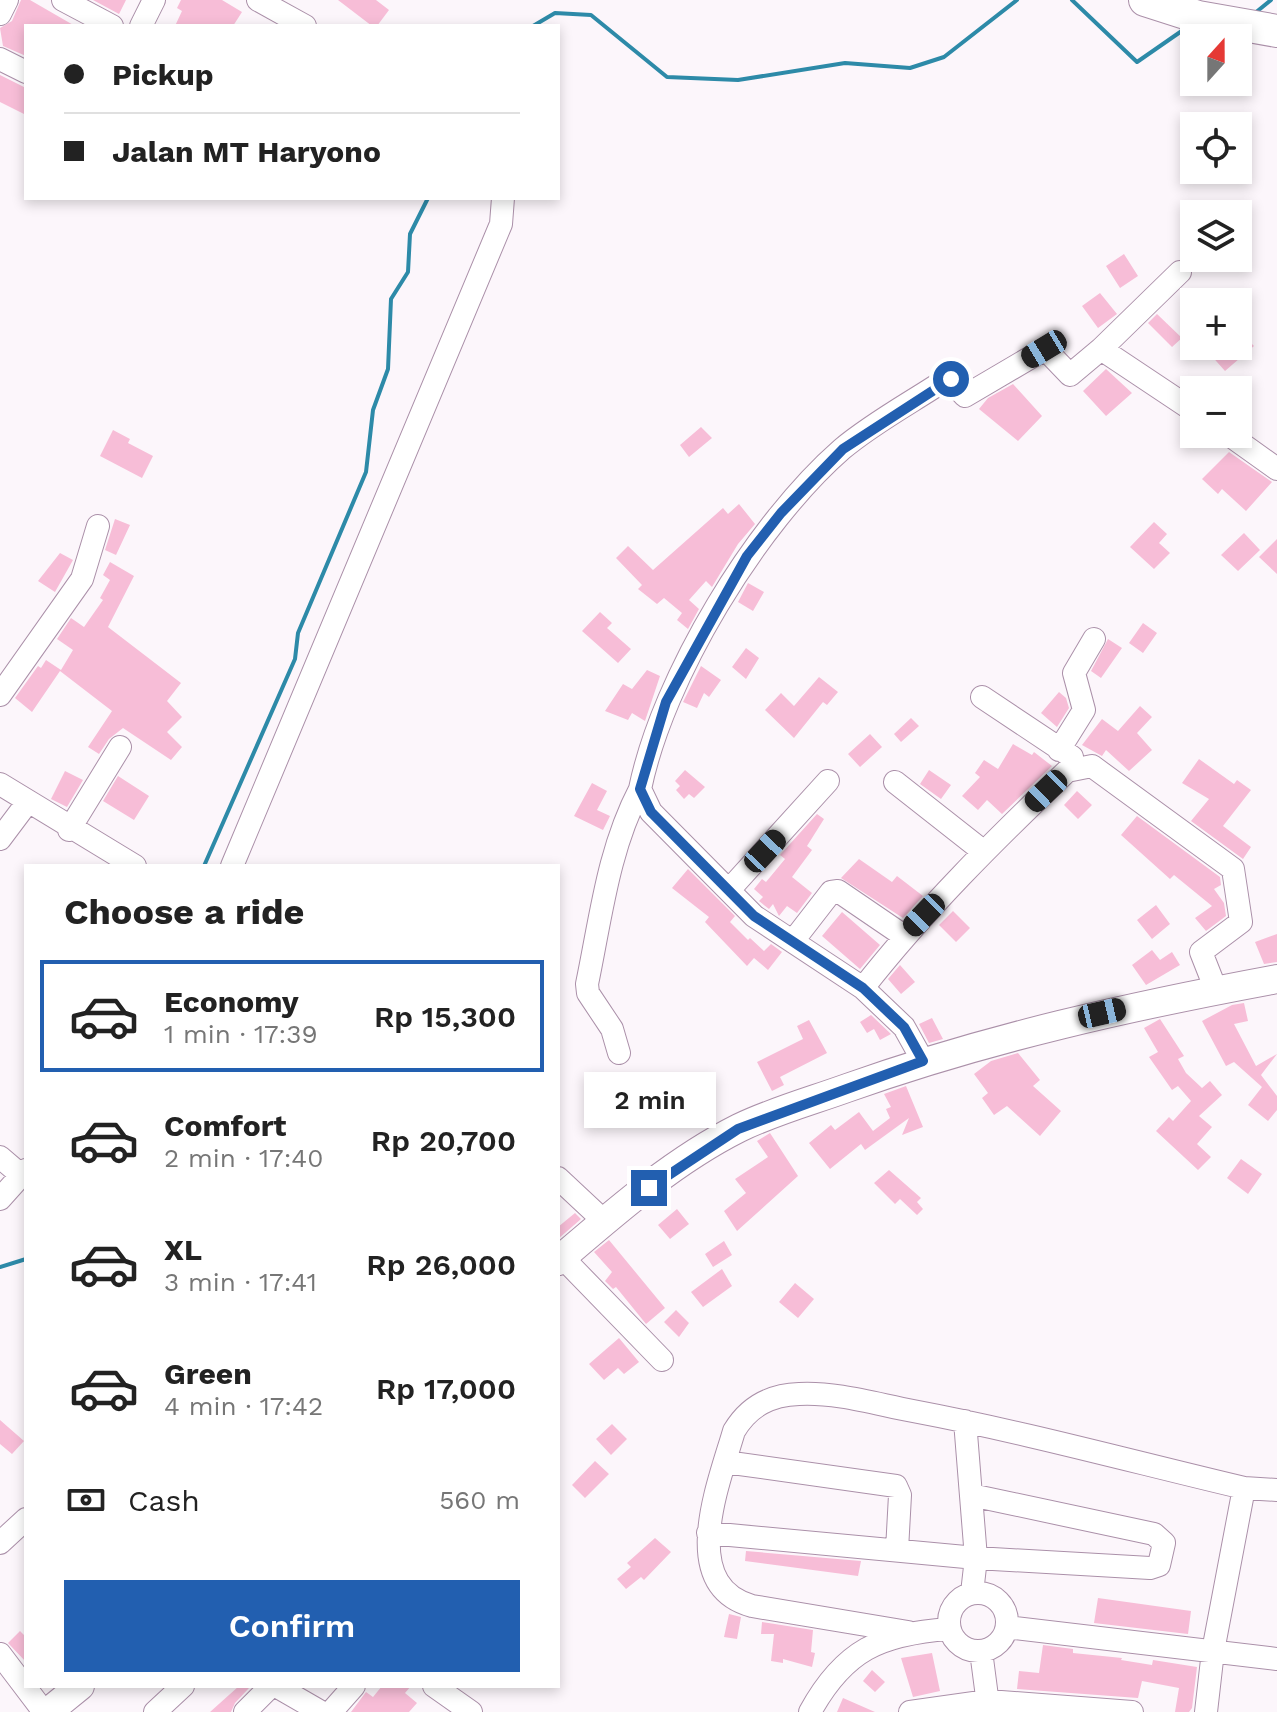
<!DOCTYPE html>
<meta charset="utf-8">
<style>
body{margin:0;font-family:"Work Sans",sans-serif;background:#f2f2f2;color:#222;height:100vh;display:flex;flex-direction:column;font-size:30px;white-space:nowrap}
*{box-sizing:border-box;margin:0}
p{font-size:26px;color:#767676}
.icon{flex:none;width:44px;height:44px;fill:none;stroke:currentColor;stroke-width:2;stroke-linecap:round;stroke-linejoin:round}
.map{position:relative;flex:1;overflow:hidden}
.drawer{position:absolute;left:24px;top:864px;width:536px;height:824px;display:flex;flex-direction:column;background:#fff;border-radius:0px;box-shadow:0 4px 12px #0003}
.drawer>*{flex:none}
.banner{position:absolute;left:24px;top:24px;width:536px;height:176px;border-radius:0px;box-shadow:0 4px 12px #0003;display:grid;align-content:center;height:176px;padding:0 40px;background:#fff}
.needle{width:52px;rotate:21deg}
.buttons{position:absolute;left:1180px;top:24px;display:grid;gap:16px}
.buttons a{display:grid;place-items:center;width:72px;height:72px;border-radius:0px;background:#fff;box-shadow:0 4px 12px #0003;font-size:40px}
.end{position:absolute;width:36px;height:36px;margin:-18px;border:10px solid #225fb0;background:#fff;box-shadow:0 0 0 4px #fff}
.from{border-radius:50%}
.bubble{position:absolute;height:56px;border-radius:0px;background:#fff;box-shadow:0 4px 12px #0003;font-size:26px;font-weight:600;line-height:56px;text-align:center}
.car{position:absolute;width:24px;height:48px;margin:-24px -12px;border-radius:10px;box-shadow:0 0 6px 2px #0007;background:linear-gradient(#222 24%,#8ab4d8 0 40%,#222 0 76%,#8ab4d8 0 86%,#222 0)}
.banner b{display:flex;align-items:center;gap:28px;height:76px;font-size:30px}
.banner b+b{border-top:2px solid #e0e0e0}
.banner i{width:20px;height:20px;background:#222}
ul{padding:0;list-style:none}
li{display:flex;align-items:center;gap:24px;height:112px;margin:0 16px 12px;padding:0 24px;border:4px solid transparent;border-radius:0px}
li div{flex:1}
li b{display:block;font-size:30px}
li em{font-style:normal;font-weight:600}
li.on{border-color:#225fb0}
li>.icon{width:72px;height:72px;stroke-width:1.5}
h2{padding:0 40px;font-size:36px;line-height:96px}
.pay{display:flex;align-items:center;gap:20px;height:88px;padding:0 40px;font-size:30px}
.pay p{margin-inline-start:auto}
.primary-button{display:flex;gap:16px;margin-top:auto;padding:16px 40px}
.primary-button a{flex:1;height:92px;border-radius:0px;background:#225fb0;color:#fff;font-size:32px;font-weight:600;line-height:92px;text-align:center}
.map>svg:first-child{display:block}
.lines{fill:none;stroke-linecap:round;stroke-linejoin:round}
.stream{stroke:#2d8aa8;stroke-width:4}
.building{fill:#f7bdd7}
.minor-casing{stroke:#ab90a9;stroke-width:24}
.major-casing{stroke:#ab90a9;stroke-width:30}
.highway-casing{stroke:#ab90a9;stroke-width:34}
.minor{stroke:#fff;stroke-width:22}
.major{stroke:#fff;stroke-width:28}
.highway{stroke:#fff;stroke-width:32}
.route{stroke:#225fb0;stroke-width:10}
</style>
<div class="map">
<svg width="1277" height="1712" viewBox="0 0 1277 1712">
<rect width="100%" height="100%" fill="#fcf6fb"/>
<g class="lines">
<path class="stream" d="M1072 0 1137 62 1186 28
M1255 13 1271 0
M533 26 555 13 591 15 667 77 738 80 845 63 910 68 944 57 1017 0
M204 866 295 659 298 633 366 472 373 410 388 369 391 299 408 272 410 234 428 198
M0 1267 26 1259"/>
</g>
<path class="building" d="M21 0H30L75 26H26V56L3 46 0 28 12 21Z
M93 0H126L119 14Z
M181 0H222L242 12 233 26H175L182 11 177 8Z
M338 0H376L389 10 377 26H372Z
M0 75 26 88V115L0 102Z
M1124 254 1138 276 1120 288 1106 266Z
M1100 293 1117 314 1098 328 1082 306Z
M1157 314 1182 338 1172 347 1148 323Z
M1238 330 1254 346 1225 371 1209 353 1217 346H1238Z
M1106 369 1132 393 1106 416 1083 391Z
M1013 384 1042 416 1018 441 979 409 988 398Z
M701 427 712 438 689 457 680 445Z
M113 430 130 439 128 443 153 456 142 478 100 456Z
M1229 452 1272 482 1246 511 1222 489 1218 494 1202 479Z
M739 504 755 524 738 544 712 587 706 581 689 600 699 609 688 629 677 620 682 613 664 598 657 604 638 589 642 585 616 558 628 546 653 570 723 508 728 514Z
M115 519 130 525 116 555 105 550Z
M1154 522 1167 534 1159 543 1170 553 1154 569 1130 547Z
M1244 533 1260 550 1238 571 1221 555Z
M1277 539V574L1259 557Z
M60 553 73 560 55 592 38 581Z
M110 562 134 576 108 627 181 683 167 701 182 717 167 732 182 747 171 760 123 728 109 739 99 754 88 747 112 711 60 671 32 712 15 698 38 666 41 668 46 660 61 670 73 650 57 639 71 618 84 627 103 600 100 598 110 580 103 575Z
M748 583 764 592 753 611 738 602Z
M600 612 612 623 607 628 631 649 618 663 582 631Z
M1143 623 1157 633 1143 653 1129 643Z
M1108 639 1122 648 1101 678 1091 671Z
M746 648 759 658 746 679 732 667Z
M701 666 721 680 709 697 704 693 697 708 683 702Z
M647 670 660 676 645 721 632 713 628 720 605 711 623 684 632 689Z
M819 677 838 692 827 705 823 702 794 738 765 710 781 693 794 706Z
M1059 692 1066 698 1069 708 1057 727 1041 713Z
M1140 706 1152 717 1137 733 1152 750 1129 771 1106 750 1102 756 1082 745 1102 719 1118 731Z
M911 718 919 726 901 742 894 734Z
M870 734 882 747 860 767 848 754Z
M1013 744 1032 755 1034 752 1052 766 1002 814 987 800 978 810 962 796 980 777 975 773 984 760 998 769Z
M1199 759 1234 784 1237 780 1251 790 1223 826 1251 847 1243 859 1191 821 1209 799 1182 783Z
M685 770 705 787 694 798 689 794 684 799 676 790 680 786 675 781Z
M929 770 951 785 941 799 920 784Z
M65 771 83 780 67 807 51 799Z
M118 776 149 796 134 820 103 801Z
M592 783 607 791 597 810 610 816 603 830 574 816Z
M1077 791 1092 805 1078 819 1064 805Z
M817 814 824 819 807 846 812 850 792 877 812 893 797 913 787 906 779 916 773 904 769 909 759 901 763 897 754 889 762 879 766 882 785 859 780 855Z
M1137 816 1220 877 1221 885 1214 889 1224 903 1226 916 1206 931 1195 918 1212 906 1174 875 1170 879 1121 835Z
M859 859 892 882 897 876 923 896 903 918 841 878Z
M688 869 735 916 730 922 748 940 750 938 764 951 771 944 782 952 768 970 754 958 747 966 705 922 709 917 672 888Z
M1156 905 1170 924 1152 939 1137 920Z
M953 911 970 928 956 942 939 925Z
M842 912 880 945 860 969 822 936Z
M1277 934V962L1264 964 1255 942Z
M1152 950 1160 960 1172 952 1180 965 1146 985 1132 965Z
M900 965 915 982 901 994 888 979Z
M1244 1003 1248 1021 1234 1024 1256 1066 1277 1054 1261 1075 1277 1096V1110L1268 1121 1248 1105 1262 1087 1234 1062 1226 1066 1202 1021 1232 1005Z
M871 1015 891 1034 880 1040 874 1029 867 1033 860 1022Z
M932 1018 943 1039 929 1043 919 1024Z
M1160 1019 1184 1056 1178 1059 1186 1073 1202 1088 1210 1081 1222 1095 1199 1116 1212 1127 1197 1144 1211 1157 1198 1170 1156 1131 1169 1117 1173 1121 1191 1101 1178 1086 1172 1090 1149 1057 1158 1052 1144 1028Z
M809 1020 827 1053 780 1077 784 1085 772 1091 757 1062 803 1039 797 1026Z
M1018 1053 1040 1080 1033 1086 1061 1111 1040 1136 1007 1106 994 1115 982 1098 988 1093 974 1074 991 1061Z
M906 1086 923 1127 902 1135 909 1118 865 1150 861 1144 830 1169 809 1143 831 1125 835 1130 859 1112 873 1131 890 1118 886 1109 891 1107 884 1094Z
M770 1133 798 1176 737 1231 724 1211 746 1193 735 1179 768 1157 757 1141Z
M1241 1159 1262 1174 1248 1194 1227 1178Z
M889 1170 921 1198 917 1202 923 1209 917 1215 900 1199 895 1204 874 1183Z
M677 1209 689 1224 670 1239 658 1225Z
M575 1213 581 1219 558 1239V1227Z
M609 1240 665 1308 646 1324 616 1287 613 1289 605 1281 612 1272 594 1252Z
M724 1241 732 1255 713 1267 705 1254Z
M722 1269 732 1286 703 1307 691 1292Z
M795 1283 814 1299 798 1318 779 1302Z
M676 1310 689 1323 679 1337 664 1322Z
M619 1338 639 1362 624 1374 618 1368 604 1380 589 1364Z
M0 1420 24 1441 12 1454 0 1444Z
M612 1424 627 1439 611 1455 596 1439Z
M595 1461 609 1474 585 1498 572 1485Z
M655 1538 671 1552 644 1580 641 1577 626 1589 617 1579 631 1567 627 1563Z
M746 1551 861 1561 858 1576 745 1561Z
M1098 1598 1191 1611 1188 1634 1094 1623Z
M729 1614 741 1617 737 1639 724 1637Z
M762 1622 813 1630 811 1652 815 1653 812 1667 783 1659V1663L771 1661 774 1634H761Z
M20 1631 26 1637V1662L8 1643Z
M1043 1645 1073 1649V1653L1122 1658 1121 1660 1152 1665 1153 1660 1197 1667 1192 1708 1189 1712H1175L1179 1688 1142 1681 1138 1698 1017 1689 1019 1671 1039 1673Z
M932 1653 940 1691 913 1697 901 1658Z
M872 1670 885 1682 875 1692 863 1681Z
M239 1686 249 1688 235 1703 231 1712H210Z
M382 1686H411L405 1693 417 1703 409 1712H351L366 1692 373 1697Z
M843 1698 875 1712H837Z"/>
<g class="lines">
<defs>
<path id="minor" d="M63 0 112 26
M258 0 305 26
M0 14 7 0
M141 26 154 0
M0 59 26 72
M1101 349 1180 272
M1228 434 1277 469
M0 695 82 579 98 526
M982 697 1072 757
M1059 750 1084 710 1074 673 1094 639
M895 782 984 852
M0 784 135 866
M69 830 120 747
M0 839 27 803
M232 866 501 224 503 198
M729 890 828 781
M793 941 831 892 838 891 904 936
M863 988C925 909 995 840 1067 771L1092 766 1233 869 1241 922 1201 952 1216 990
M619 1053 612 1029 588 993 587 984C601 917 608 850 640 789
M923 1061 904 1027 863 988 754 916 651 812 640 789C663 677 756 524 842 449 874 422 914 401 948 378L965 396 1045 349 1070 375 1101 349 1194 411
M0 1157 21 1175
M558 1178 604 1221
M0 1199 26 1170
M562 1257 662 1360
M965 1421 976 1558 972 1593
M725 1462 896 1486 900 1495 897 1550
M708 1533 976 1558 1150 1568 1159 1565 1164 1543 1154 1534 971 1495
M0 1543 26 1519
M949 1622a29 29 0 1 1 58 0a29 29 0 1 1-58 0Z
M1007 1627 1277 1659
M908 1632 752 1606C677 1585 719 1483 734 1431 749 1406 770 1395 799 1394 836 1392 876 1404 913 1411 1024 1432 1134 1462 1244 1488L1277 1490
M981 1651 989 1712
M0 1654 44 1712
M276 1686 321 1712
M434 1686 471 1712
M155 1712 183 1686
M245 1712 271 1686
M331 1712 354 1686
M810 1712C844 1650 880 1634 949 1629
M910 1712 988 1701 1132 1712
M1206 1712 1213 1651 1244 1488"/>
<path id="major" d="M558 1261C614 1213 673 1161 739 1128 774 1111 811 1101 847 1088 988 1038 1131 1006 1277 979
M48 1712 80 1686"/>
<path id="highway" d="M1145 0 1198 17 1277 31"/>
</defs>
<use href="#minor" class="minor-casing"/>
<use href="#major" class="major-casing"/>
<use href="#highway" class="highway-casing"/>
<use href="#minor" class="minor"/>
<use href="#major" class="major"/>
<use href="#highway" class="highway"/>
</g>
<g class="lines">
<path class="route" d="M649 1188 738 1129 923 1061 904 1027 863 988 754 916 651 812 640 789 666 702 747 556 781 513 843 449 951 379"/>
</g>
</svg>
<div class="buttons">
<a><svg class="needle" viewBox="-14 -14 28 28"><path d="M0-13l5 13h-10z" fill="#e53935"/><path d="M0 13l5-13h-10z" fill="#767676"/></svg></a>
<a><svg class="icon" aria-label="locate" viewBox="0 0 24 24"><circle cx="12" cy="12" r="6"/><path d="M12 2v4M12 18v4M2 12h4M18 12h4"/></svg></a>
<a><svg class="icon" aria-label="layers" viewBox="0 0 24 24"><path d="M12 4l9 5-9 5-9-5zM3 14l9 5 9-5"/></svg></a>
<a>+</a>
<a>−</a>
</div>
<i class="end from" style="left:951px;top:379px"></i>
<i class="end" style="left:649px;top:1188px"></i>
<div class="bubble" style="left:584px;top:1072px;width:132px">2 min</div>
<i class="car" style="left:1044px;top:349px;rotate:239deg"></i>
<i class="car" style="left:1046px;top:791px;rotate:226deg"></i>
<i class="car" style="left:765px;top:851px;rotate:43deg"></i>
<i class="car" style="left:924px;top:915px;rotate:224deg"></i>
<i class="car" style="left:1102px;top:1013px;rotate:77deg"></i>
<div class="banner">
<b><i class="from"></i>Pickup</b>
<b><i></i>Jalan MT Haryono</b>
</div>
<section class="drawer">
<h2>Choose a ride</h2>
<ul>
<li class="on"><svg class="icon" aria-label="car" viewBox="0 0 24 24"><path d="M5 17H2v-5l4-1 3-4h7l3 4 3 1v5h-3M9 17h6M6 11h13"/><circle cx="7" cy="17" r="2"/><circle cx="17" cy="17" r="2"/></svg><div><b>Economy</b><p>1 min · 17:39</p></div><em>Rp 15,300</em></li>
<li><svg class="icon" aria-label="car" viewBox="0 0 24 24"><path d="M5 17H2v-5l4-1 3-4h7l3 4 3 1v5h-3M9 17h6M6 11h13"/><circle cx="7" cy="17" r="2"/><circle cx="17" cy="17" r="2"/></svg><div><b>Comfort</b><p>2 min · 17:40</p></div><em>Rp 20,700</em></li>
<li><svg class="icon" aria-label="car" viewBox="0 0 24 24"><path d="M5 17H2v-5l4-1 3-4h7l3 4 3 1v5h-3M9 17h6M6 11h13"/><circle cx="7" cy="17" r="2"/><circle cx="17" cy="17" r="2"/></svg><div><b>XL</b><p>3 min · 17:41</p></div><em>Rp 26,000</em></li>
<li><svg class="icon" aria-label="car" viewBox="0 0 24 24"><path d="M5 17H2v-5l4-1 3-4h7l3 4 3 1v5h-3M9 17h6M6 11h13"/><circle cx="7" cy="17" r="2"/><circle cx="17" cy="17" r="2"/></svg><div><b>Green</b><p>4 min · 17:42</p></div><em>Rp 17,000</em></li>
</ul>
<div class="pay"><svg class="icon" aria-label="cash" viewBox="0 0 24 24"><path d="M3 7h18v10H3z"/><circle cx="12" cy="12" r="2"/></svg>Cash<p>560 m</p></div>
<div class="primary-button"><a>Confirm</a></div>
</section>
</div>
